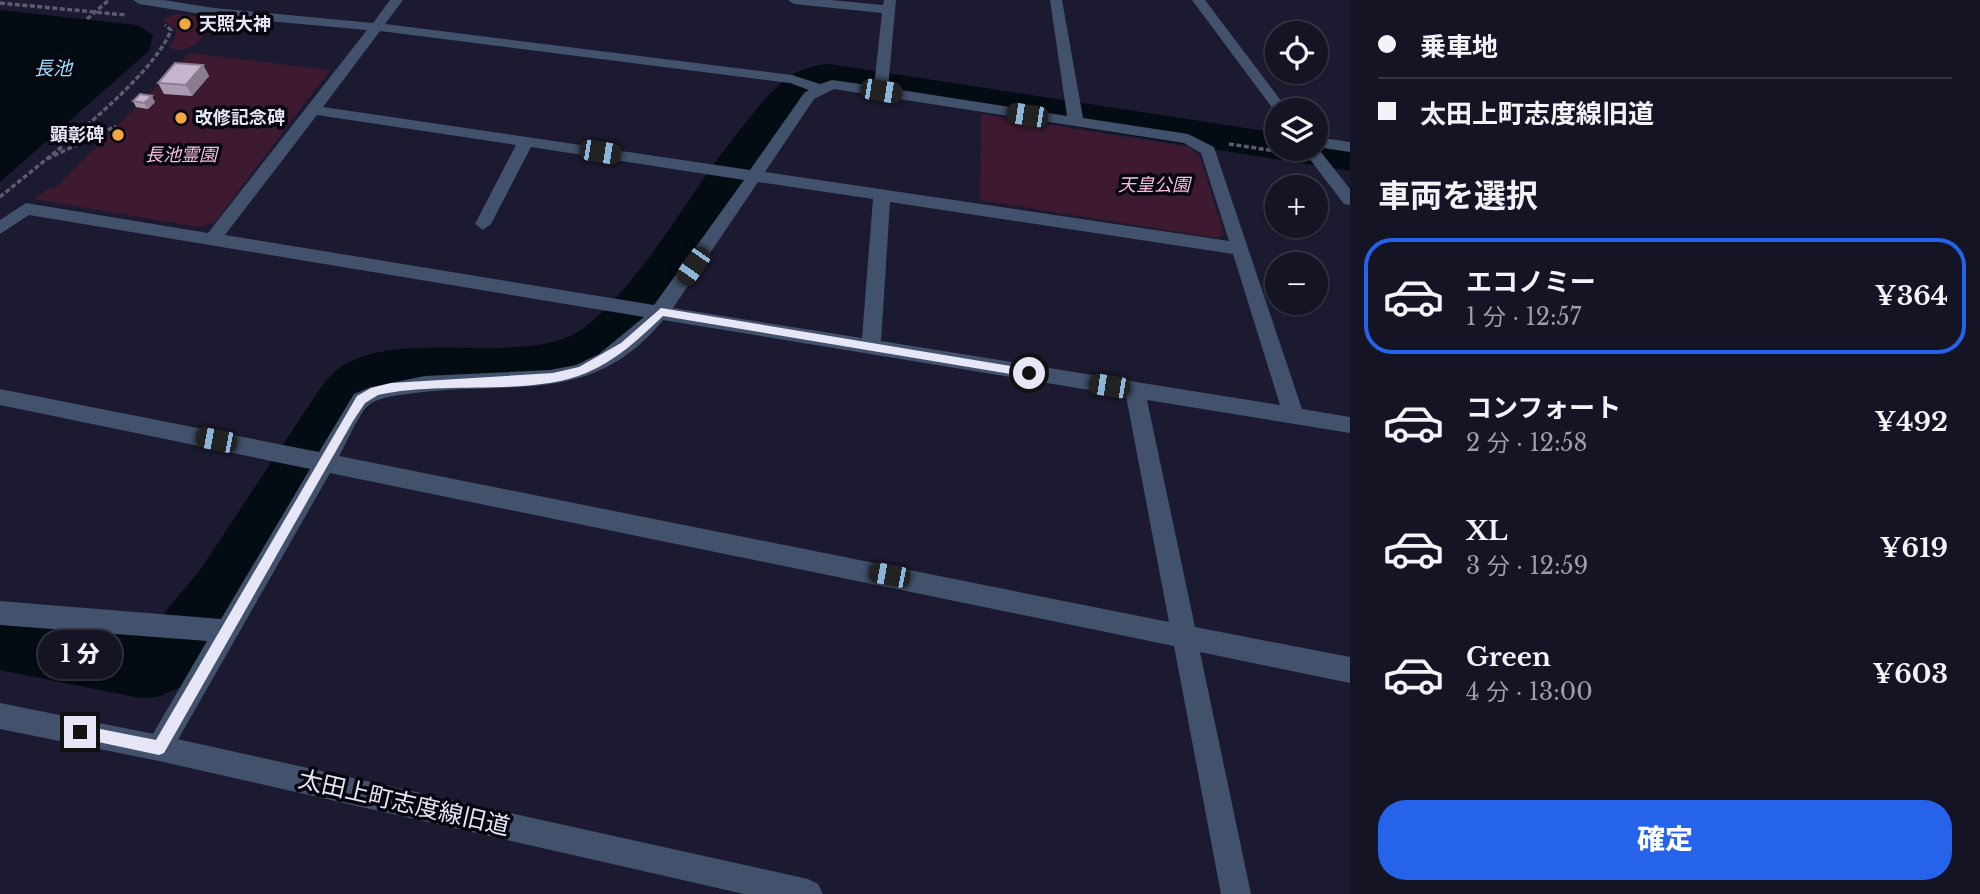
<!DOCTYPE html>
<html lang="ja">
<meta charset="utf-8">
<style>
body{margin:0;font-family:"Libre Baskerville","Noto Sans JP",serif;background:#222131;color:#f1f3f6;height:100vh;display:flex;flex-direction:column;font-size:26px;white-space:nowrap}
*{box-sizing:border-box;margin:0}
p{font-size:23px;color:#9d9ea6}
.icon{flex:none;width:38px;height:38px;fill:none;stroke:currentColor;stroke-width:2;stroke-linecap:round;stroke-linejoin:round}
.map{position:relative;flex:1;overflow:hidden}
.drawer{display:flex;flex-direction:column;background:#151424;width:630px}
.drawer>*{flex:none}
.guide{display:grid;align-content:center;height:154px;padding:0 28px;background:#151424}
.buttons{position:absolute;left:1265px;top:21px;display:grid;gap:14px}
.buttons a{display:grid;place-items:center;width:63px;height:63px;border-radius:50%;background:#151424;box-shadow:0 2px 5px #0004,0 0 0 2px #343341;font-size:35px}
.end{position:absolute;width:32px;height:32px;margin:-16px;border:9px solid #e7e6f6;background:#111;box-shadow:0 0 0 4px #111}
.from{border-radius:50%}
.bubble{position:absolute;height:49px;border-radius:24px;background:#151424;box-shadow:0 2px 5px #0004,0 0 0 2px #343341;font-size:23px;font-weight:800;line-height:49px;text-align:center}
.car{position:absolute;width:21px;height:42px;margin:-21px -10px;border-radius:9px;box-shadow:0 0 5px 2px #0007;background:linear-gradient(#222 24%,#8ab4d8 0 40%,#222 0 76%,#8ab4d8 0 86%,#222 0)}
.guide b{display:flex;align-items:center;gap:24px;height:66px;font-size:26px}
.guide b+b{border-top:2px solid #343341}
.guide i{width:18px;height:18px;background:#f1f3f6}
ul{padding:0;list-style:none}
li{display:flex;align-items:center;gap:21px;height:116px;margin:0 14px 10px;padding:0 14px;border:4px solid transparent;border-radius:28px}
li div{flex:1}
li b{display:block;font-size:26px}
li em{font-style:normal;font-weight:800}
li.active{border-color:#2563eb}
li>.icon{width:63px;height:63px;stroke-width:1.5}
h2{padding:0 28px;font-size:32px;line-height:84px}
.button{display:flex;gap:14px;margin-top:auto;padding:14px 28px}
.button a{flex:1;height:80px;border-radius:28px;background:#2563eb;color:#fff;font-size:28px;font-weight:800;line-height:80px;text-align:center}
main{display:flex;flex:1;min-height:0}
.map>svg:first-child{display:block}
.green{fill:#3d1a2f}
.water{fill:#030c12}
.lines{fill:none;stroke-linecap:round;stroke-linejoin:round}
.river{fill:#030c12;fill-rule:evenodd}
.path{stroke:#5c5a6e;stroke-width:3.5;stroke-dasharray:5 2.5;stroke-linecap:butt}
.minor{fill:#42526c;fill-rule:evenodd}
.tertiary{fill:#42526c;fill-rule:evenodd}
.wall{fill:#aa9ab1}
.shaded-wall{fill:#8b7d90}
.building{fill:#c6b3ce;stroke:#8b7d90;stroke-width:2}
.route{fill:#e7e6f6}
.poi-dot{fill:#f1a63f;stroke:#07060f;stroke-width:2.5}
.labels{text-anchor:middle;stroke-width:7;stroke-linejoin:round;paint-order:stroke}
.far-poi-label{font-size:18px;font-weight:bold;fill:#e7e6f6;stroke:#07060f;text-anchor:start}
.far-park-label{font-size:18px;font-style:italic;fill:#f9bdde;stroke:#07060f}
.far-water-label{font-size:19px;font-style:italic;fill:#9cdfff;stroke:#07060f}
.near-street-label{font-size:24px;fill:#e7e6f6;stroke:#07060f}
</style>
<main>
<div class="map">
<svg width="1350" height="894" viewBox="0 0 1350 894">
<rect width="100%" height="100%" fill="#1c1a30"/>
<path class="green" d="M176 14 206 18 212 28C197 42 190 54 169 48L176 36V29L163 20Z
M190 53 330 70 215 222 198 227 34 199 49 188 54 189Z
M981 114 1189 147 1200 157 1224 234 1217 238 980 200Z"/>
<path class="water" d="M0 10 137 25 153 35 149 51 0 182Z"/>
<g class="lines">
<path class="river" d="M829 64 1278 133V149H1316V140L1350 145V171L827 87 810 99 781 131 672 293 624 353 608 364 545 383 395 391 374 400 357 420 272 567 219 650 197 676 181 687 157 697 140 698 0 670V606L121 629 150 630 200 570 319 390C325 383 330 375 337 370 398 323 534 373 589 324 650 271 688 194 739 131 754 113 769 91 789 77 800 69 815 65 829 64Z"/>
<path class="path" d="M0 3 126 15
M87 19 109 0
M1229 144 1289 153
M47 159 116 126
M0 197C44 160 152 80 171 30L165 25"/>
<path class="minor" d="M133 0H163L214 8 373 23 390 0H403L385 24 792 75 820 84 832 80 874 86 882 13 794 4 788 0H831L883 5 884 0H896L888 88 1067 116 1050 0H1062L1083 118 1188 134 1214 147 1302 409 1350 417V433L1147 400 1195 627 1350 657V683L1200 652 1251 894H1221L1174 646 330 473 168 757 159 761 150 757 146 748 150 739 207 641 0 625V601L221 619 310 469 0 405V389L319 452 354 394 371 387 425 376 550 370 576 365 599 354 644 317 29 215 0 234V220L26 203 208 233 367 30 214 16 139 4ZM380 31 790 83 809 90 804 93 750 170 323 107ZM834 89 1184 143 1201 153 1229 241 765 172 814 99ZM317 115 516 145 475 224 483 230 491 224 531 147 744 180 654 305 225 235ZM758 182 873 199 862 338 673 308ZM890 202 1233 254 1280 405 881 341ZM663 320 1126 396 1169 622 339 456C346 444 359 413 369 405 380 396 402 395 415 393 512 380 592 407 663 320Z
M1192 0H1205L1288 110 1276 113Z
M1316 137 1350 142V152L1317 147 1350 189V205L1344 204 1302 149H1316Z"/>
<path class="tertiary" d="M0 703 159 735 808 879 818 884 823 894H744L159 761 0 729Z"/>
</g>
<path class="wall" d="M203 65 209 76 192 96 164 94 158 83Z
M133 101 155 102 148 109 136 107Z"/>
<path class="shaded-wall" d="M203 65 209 76 192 96 186 85Z
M152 96 155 102 148 109 144 103Z"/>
<path class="building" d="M175 63 203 65 186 85 158 83Z
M140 94 152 96 144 103 133 101Z"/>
<path class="route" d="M661 308 1029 369 1035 373 1029 377 663 316C640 338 617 360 586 373 530 397 440 380 378 395L365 403 353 421 164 753 159 755 75 737 73 732 80 725 156 740 357 396 371 388 391 383 553 373 579 367 621 343Z"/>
<g class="poi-dot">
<circle cx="185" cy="24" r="7"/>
<circle cx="181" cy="118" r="7"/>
<circle cx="118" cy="135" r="7"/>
</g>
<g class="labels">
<g class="far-poi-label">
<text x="199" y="30">天照大神</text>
<text x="195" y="124">改修記念碑</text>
<text x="104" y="141" text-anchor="end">顕彰碑</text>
</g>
<g class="far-park-label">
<text x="181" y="161">長池霊園</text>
<text x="1154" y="191">天皇公園</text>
</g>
<g class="far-water-label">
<text x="53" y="75">長池</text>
</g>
<g class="near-street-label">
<text transform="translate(404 803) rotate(13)" y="8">太田上町志度線旧道</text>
</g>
</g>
</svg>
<div class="buttons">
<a><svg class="icon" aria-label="locate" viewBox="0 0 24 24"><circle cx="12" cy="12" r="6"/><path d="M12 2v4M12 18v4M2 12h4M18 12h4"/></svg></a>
<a><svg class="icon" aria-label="layers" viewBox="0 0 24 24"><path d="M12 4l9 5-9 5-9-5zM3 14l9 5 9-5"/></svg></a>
<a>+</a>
<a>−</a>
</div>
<i class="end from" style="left:1029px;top:373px"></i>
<i class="end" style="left:80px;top:732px"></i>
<div class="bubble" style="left:38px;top:630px;width:84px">1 分</div>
<i class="car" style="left:881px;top:91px;rotate:99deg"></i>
<i class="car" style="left:1027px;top:115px;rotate:279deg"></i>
<i class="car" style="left:600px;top:152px;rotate:99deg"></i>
<i class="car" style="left:693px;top:266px;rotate:215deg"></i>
<i class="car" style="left:1109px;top:386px;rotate:279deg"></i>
<i class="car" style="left:216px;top:440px;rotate:281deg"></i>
<i class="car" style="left:889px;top:575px;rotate:281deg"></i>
</div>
<section class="drawer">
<div class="guide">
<b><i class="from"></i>乗車地</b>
<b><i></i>太田上町志度線旧道</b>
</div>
<h2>車両を選択</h2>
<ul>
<li class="active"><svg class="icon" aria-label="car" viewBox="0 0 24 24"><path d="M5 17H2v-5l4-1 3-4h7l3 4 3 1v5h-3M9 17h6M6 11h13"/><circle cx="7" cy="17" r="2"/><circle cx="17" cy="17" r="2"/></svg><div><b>エコノミー</b><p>1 分 · 12:57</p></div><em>¥364</em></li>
<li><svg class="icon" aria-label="car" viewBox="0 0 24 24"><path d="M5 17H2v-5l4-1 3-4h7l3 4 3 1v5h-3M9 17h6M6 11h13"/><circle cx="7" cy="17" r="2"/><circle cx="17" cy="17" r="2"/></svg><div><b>コンフォート</b><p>2 分 · 12:58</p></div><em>¥492</em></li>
<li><svg class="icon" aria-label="car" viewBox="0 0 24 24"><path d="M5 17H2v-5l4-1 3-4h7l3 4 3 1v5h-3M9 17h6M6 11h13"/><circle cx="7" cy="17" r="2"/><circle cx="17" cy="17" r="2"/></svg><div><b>XL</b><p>3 分 · 12:59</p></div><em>¥619</em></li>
<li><svg class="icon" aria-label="car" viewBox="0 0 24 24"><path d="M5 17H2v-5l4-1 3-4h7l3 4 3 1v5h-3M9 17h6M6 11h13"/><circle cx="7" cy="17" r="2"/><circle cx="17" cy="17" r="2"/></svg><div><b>Green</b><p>4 分 · 13:00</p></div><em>¥603</em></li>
</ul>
<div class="button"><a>確定</a></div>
</section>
</main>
